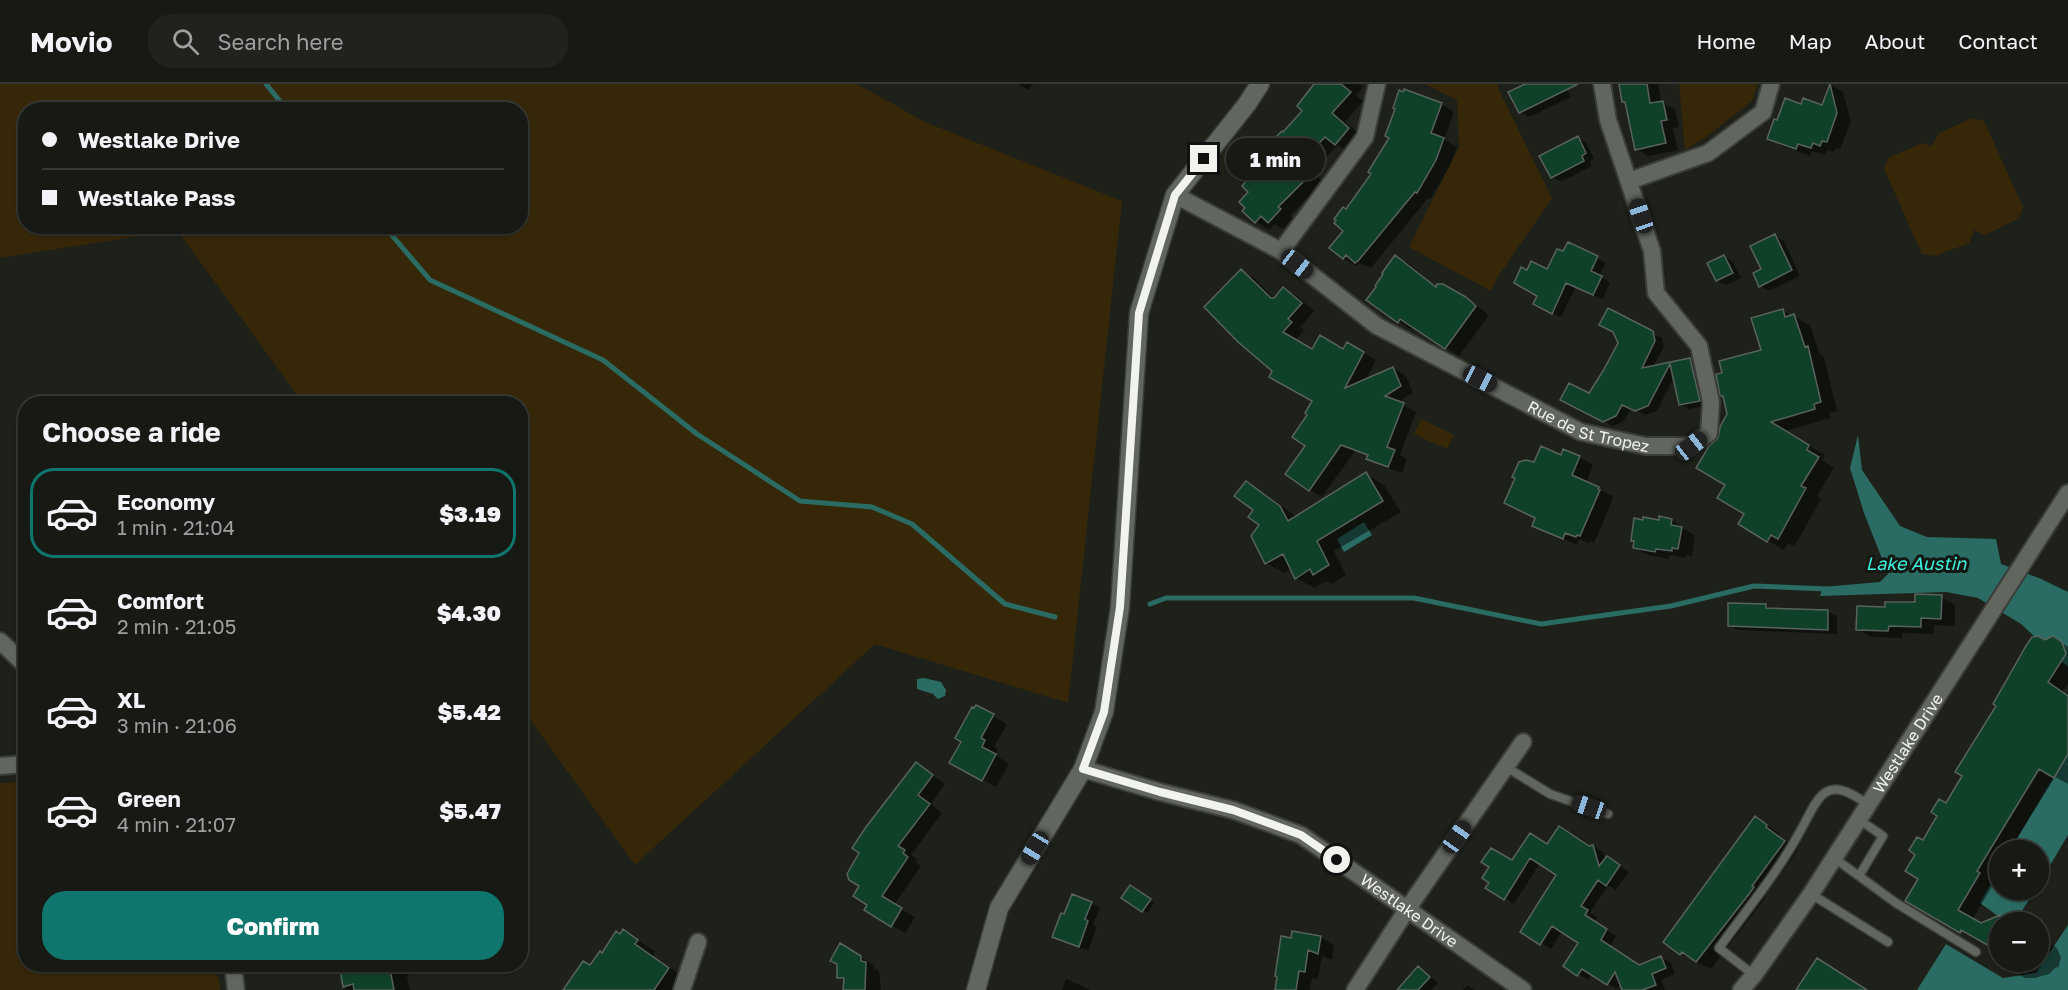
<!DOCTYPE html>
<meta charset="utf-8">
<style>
body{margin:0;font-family:"Golos Text",sans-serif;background:#1f221d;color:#f1f3f6;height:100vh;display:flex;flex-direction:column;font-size:22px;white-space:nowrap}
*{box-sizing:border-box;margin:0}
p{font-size:20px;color:#9ea0a0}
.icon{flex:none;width:33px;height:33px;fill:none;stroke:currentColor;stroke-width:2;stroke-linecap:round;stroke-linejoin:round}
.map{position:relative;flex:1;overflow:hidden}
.sheet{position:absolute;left:18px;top:312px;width:510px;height:576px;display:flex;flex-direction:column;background:#161914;border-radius:24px;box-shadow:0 2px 4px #0004,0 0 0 2px #353834}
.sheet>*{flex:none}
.banner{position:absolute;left:18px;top:18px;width:510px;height:132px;border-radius:24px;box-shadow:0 2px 4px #0004,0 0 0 2px #353834;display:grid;align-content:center;height:132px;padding:0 24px;background:#161914}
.controls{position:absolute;left:1989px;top:756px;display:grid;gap:12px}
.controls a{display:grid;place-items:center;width:60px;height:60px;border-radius:50%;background:#161914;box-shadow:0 2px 4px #0004,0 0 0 2px #353834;font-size:30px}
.end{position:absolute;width:27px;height:27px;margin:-14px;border:8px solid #f0f3ee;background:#111;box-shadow:0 0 0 3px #111}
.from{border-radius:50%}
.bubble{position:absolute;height:42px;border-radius:21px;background:#161914;box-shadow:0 2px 4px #0004,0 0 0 2px #353834;font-size:20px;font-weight:800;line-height:42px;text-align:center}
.car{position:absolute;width:18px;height:36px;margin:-18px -9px;border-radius:8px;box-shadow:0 0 4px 2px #0007;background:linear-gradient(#222 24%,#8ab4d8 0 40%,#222 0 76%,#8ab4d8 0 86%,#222 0)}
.banner b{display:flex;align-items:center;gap:21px;height:57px;font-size:22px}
.banner b+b{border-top:2px solid #353834}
.banner i{width:15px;height:15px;background:#f1f3f6}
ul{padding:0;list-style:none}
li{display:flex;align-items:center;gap:18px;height:90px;margin:0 12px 9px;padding:0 12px;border:3px solid transparent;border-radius:24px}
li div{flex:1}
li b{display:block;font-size:22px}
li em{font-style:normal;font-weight:800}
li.active{border-color:#0f766e}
li>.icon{width:54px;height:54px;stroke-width:1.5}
h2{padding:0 24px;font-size:27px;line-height:72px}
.button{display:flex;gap:12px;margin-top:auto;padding:12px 24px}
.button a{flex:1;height:69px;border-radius:24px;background:#0f766e;color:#fff;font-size:24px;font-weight:800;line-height:69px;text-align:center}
header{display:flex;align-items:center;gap:36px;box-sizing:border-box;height:84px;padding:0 30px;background:#161914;border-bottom:2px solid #353834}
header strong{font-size:28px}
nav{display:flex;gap:33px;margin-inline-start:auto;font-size:21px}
.search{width:420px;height:54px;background:#1f221d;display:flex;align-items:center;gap:15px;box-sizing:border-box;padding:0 21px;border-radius:24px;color:#9ea0a0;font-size:22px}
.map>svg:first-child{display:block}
.green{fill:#362708;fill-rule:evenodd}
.water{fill:#2a6b63}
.shadow{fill:#0007}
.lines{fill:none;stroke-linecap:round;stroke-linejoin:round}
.stream{stroke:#2a6b63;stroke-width:5}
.building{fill:#0f4129;stroke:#5a625d;stroke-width:1.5}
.lane-casing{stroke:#3a3d38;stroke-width:11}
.street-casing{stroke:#3a3d38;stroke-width:20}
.secondary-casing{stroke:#3a3d38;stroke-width:21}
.lane{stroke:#61665e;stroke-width:8}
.street{stroke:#61665e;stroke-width:16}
.secondary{stroke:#61665e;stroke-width:18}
.route{stroke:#f0f3ee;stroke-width:8}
.labels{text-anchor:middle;stroke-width:6;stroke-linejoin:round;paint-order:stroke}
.street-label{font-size:16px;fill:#f0f3ee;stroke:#141711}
.water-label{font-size:18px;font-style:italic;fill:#3cf2de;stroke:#141711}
</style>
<header>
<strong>Movio</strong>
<div class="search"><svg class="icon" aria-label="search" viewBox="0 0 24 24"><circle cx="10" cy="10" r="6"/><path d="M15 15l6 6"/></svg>Search here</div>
<nav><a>Home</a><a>Map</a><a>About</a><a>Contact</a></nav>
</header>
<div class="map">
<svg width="2068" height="906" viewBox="0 0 2068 906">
<rect width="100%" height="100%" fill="#1d211a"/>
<path class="green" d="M0 0H857L925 38 1122 117 1068 619 875 560 635 781 521 623 520 320 303 319 177 146 0 174ZM26 26H520V142H26Z
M1425 0H1500L1497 2 1552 114 1497 194 1491 207 1409 163 1459 63 1457 16Z
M1679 0H1758L1752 17 1706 53 1685 66Z
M1972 34 1984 37 2023 123 2019 134 1985 151 1974 146 1969 159 1935 172 1922 170 1884 85 1888 74 1922 59 1932 62 1939 49Z
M1421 335 1454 351 1447 365 1414 350Z
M25 698 26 880 215 881 221 906H0V699Z"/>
<path class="water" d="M1858 351 1862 386 1900 442 1927 453 1996 455 2001 480 2039 494 2068 508V583L2021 540 1978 514 1946 508 1820 512 1823 503 1880 498 1888 490 1864 429 1850 384Z
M1364 438 1372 451 1344 468 1337 455Z
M924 594 941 598 946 606 945 612 938 615 933 610 917 605V595Z
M2068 669V751L2039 800 2038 766H2010Z
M1999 785 2000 806H2035L2015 838H2006L1980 819Z
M2068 841V906H1917L1946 860 2003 894 2036 889Z"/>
<path class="shadow" d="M1018 0H1033L1028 6Z
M1317 0H1360L1363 3 1356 11 1363 17 1345 38 1362 52 1349 68 1338 61 1312 88 1323 98 1290 132 1293 134 1283 145 1274 140 1270 146 1256 138 1244 127 1247 123 1250 108 1266 76 1284 49 1304 27Z
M1528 0H1564L1571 13 1529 33 1520 28Z
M1619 0H1658L1661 19 1675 25 1679 43 1673 44 1678 66 1648 72 1636 65 1627 20 1623 17Z
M1831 1 1843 8 1851 38 1840 65 1836 64 1834 68 1827 66 1825 71 1812 67 1810 72 1783 62 1769 55 1778 38 1802 22 1823 23Z
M1441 20 1454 28 1444 55 1457 63 1449 83 1430 115 1428 114 1371 184 1359 179 1356 182 1343 174 1346 126Z
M1578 54 1586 59 1594 74 1590 77 1592 82 1561 98 1552 93Z
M1775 152 1784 157 1800 192 1769 207 1760 202 1763 186Z
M1724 172 1733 178 1741 194 1726 201 1717 196Z
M1396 173 1409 180 1437 203 1440 199 1479 223 1489 231 1459 272 1414 243 1412 246 1399 238Z
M1597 174 1606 179 1599 192 1610 198 1603 215 1576 203 1561 233 1543 225 1527 188 1548 187Z
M1241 187 1254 194 1275 215 1284 205 1297 212 1314 227 1300 243 1304 246 1295 257 1313 267H1344L1348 260 1376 276 1366 296 1393 284 1406 292 1413 309 1398 318 1416 328 1400 371 1407 375 1402 389 1381 382 1368 374 1369 372 1355 367 1322 413 1310 406 1307 362 1309 330 1314 317 1274 286Z
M1783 227 1810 241 1820 271 1824 273 1837 327 1829 329 1831 334 1785 347 1825 371 1822 376 1834 384 1817 412 1821 415 1794 463 1788 459 1784 466 1740 440 1746 430 1727 400 1719 355Z
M1652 249 1662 254 1664 263 1653 283 1690 276 1699 281 1708 321 1689 325 1680 320 1674 293 1657 327 1645 331 1631 324 1624 337 1613 342 1571 320 1590 311Z
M1562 373H1579L1593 381 1586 399 1612 412 1613 415 1594 459 1590 457V460L1579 455 1577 461 1534 441 1537 434 1535 380Z
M1366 390 1384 401 1401 428 1334 467 1346 491 1332 500 1326 497 1314 504 1296 494 1292 485 1284 489 1266 479 1261 441 1246 399 1264 409 1297 433Z
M1660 434 1672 436 1695 452 1692 472 1686 471V474L1669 471V475L1648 471 1634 463 1644 437H1660Z
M1942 513 1955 521V542L1934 541V550L1902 549V554L1871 553 1857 545 1886 525 1916 520Z
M1729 521H1766L1774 526 1828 527 1837 532V550L1738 546 1729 541Z
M2053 554 2068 563V600L2062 608 2068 611V700L2055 693 2010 766H2000V785L1992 797 1994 799 1972 836 1981 841 1995 835 2002 838 1976 856 1908 817 1920 795 1923 758 2045 558Z
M977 623 1007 640 994 663 998 665 995 671 1009 680 996 703 951 679 963 657Z
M916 680 945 700 931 720 942 729 911 771 917 775 915 778 921 782 894 821 915 833 905 849 866 826Z
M1756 734 1780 750 1779 752 1798 766 1765 811 1766 812 1762 818 1711 885 1681 870 1665 858Z
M1548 761 1593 762 1603 768 1605 777 1617 780 1629 788 1616 806 1608 801 1590 829 1597 833 1594 838 1616 852 1610 862 1640 882 1661 873 1671 879 1675 890 1661 896 1665 906H1624L1621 899 1617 905 1592 890 1588 896 1565 882 1580 859 1562 847 1551 865 1522 848 1558 791 1540 779 1514 820 1505 814 1512 778Z
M1131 803 1154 819 1147 829 1124 813Z
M1091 819 1100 824 1093 841 1097 843 1088 867 1054 853 1065 832Z
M623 847 655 867 653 872 687 895 679 906H564L591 883Z
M2038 851 2057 864 2061 874 2058 884 2056 883 2049 890 2035 894H2025L2009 885 2007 878H2038Z
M1321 853 1334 861 1332 876 1322 872 1318 895 1312 894 1310 906H1277L1292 855Z
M841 861 874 881V884L879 887 881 906H845V897L838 893Z
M340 880H416L407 893 410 906H346Z
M1419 884 1438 899 1431 906H1399Z
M1066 895 1085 903 1090 906H1062Z
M1467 901 1475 906H1463Z"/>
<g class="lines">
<path class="stream" d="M266 0 287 26
M384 142 430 196 603 276 697 350 800 417 872 423 912 440 1005 520 1055 533
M1150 520 1166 514H1414L1541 540 1671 522 1754 502 1828 505"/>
</g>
<path class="building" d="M1314 0H1341L1351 8 1332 29 1349 44 1335 61 1325 53 1300 79 1311 90 1278 123 1281 125 1268 139 1261 132 1255 139 1242 127 1245 124 1239 118 1248 108 1242 102 1264 76 1258 70 1282 47 1283 48 1302 27 1297 22Z
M1525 0H1578L1519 29 1508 8Z
M1619 0H1647L1650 19 1663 17 1667 36 1661 37 1666 59 1635 66 1625 18H1622Z
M1830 0 1837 29 1827 58 1822 57 1820 62 1813 59 1811 64 1798 60 1796 65 1767 55 1774 35 1777 36 1785 14 1801 20 1803 14 1822 21Z
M1404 5 1442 19 1431 49 1444 54 1436 76 1417 109 1415 108 1358 177 1355 179 1346 171 1343 175 1329 164 1343 147 1334 139 1336 136 1334 135 1343 123 1346 125 1371 90 1368 88 1389 54 1385 52 1395 25 1393 24 1399 6 1403 8Z
M1578 52 1586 69 1582 72 1584 77 1551 94 1539 72Z
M1775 150 1792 186 1759 203 1753 189 1761 185 1750 162Z
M1568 158 1598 172 1591 187 1602 192 1593 211 1566 199 1552 230 1533 220 1537 212 1514 199 1521 183 1527 186 1531 177 1547 185 1557 165 1563 167Z
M1395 171 1436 203 1437 200H1443L1466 213 1476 222 1445 265 1400 235 1398 239 1366 216 1376 203 1375 202 1383 190 1382 189Z
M1724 171 1733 189 1716 197 1707 179Z
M1241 185 1271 214H1274L1283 203 1302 219 1288 235 1292 238 1283 248 1312 265 1320 251 1343 265 1347 258 1364 268 1345 304 1393 283 1401 302 1385 312 1404 319 1387 363 1395 366 1388 383 1366 375 1368 371 1341 361 1309 407 1285 390 1305 362 1292 353 1307 331 1305 329 1312 317 1269 293 1272 287 1238 258 1204 223Z
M1608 224 1653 247 1655 257 1642 284 1690 274 1700 317 1679 321 1670 280 1648 322 1635 327 1622 321 1616 332 1603 338 1560 316 1569 299 1589 309 1603 287 1618 259 1613 248 1599 241Z
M1783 225 1785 233 1794 230 1805 263 1808 262 1821 318 1814 320 1815 325 1771 338 1809 361 1807 366 1819 373 1801 402 1806 404 1778 455 1771 451 1767 458 1738 440 1744 430 1717 414 1725 401 1696 384 1709 362 1718 354 1720 343 1727 330 1723 312H1720L1716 290 1722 289 1719 277 1761 266 1751 234Z
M1541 362 1561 371 1563 365 1580 372 1572 391 1599 403 1598 405 1600 406 1580 452 1577 451 1576 453 1565 449 1563 455 1532 442 1535 434 1504 419 1515 394 1512 393 1519 378 1526 376 1534 378Z
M1366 388 1383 417 1317 457 1329 481 1313 491 1310 485 1295 495 1283 470 1265 480 1251 452 1259 441 1248 433 1253 426 1234 412 1246 397 1280 422 1288 437Z
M1659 432 1672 435 1671 441 1682 443 1678 465 1672 464V467L1656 465 1655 468 1633 464 1634 457H1631L1634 434 1643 436V433L1659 436Z
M1915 510 1942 511 1941 535 1921 534V543L1889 542 1888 547 1856 546 1857 522 1885 523V518H1915Z
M1728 519 1766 520V524L1828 526V546L1728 542Z
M2038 552 2045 556 2053 552 2062 558 2066 570 2048 598 2068 612V670L2054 694 2039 685 1977 787 1980 789 1958 826 1981 839 2000 831V868L1961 846 1960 849 1905 817 1918 795 1905 787 1915 771 1909 766 1917 753 1923 756 1937 732 1931 728 1939 715 1946 719 1962 692 1955 688 1996 622 1993 620 2026 562 2032 553Z
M976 621 994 630 981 654 985 656 982 663 996 670 982 697 949 679 961 658 955 654 972 623 974 624Z
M916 678 933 691 918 711 930 720 898 762 905 766 903 769 908 773 882 812 902 824 891 843 864 826 867 821 853 812 859 802 849 796 847 790 859 769 852 764 866 743Z
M1755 732 1767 741 1766 743 1785 757 1752 802 1754 803 1749 810 1696 878 1682 868 1680 871 1663 858Z
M1559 742 1589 762 1593 761 1599 782 1607 772 1620 781 1606 802 1598 796 1581 822 1588 826 1585 831 1607 845 1601 856 1639 881 1661 872 1666 884 1652 890 1656 901 1642 906H1622L1615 888 1607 901 1582 885 1577 892 1563 882 1578 859 1552 842 1540 861 1520 848 1556 791 1530 774 1504 816 1485 804 1489 799 1482 794 1489 783 1481 778 1491 764 1512 776 1530 749 1547 760Z
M1130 801 1151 815 1142 828 1121 814Z
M1072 810 1092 818 1085 835 1088 837 1079 863 1052 853 1061 829 1064 830Z
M623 845 638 856 635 860 669 884 654 906H563L583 877 590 881 600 867 602 869 616 847 620 850Z
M1292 847 1321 852 1318 870 1308 866 1305 888 1299 887 1296 906H1275L1277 893 1275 892 1281 852 1291 854Z
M840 859 861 872V877L866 878 865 906H843L844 894H837V880L830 877Z
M1817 874 1867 906H1796Z
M339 880H389L394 906H354L353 900 343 903Z
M1418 882 1430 893 1418 906H1397Z"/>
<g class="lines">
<defs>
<path id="lane" d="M1506 683 1550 710 1608 730
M1858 735 1883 752 1859 792 1896 819 1976 868
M1834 774 1859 792
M1811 810 1888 858
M1754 891 1719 864C1748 824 1780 786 1803 742 1809 732 1815 715 1826 708 1840 700 1856 713 1868 720"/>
<g id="street">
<path d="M1629 97 1708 69 1763 28 1771 0"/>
<path id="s1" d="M1175 111 1281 167 1377 242 1581 348 1646 362H1691L1709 349 1711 318 1699 262 1656 209 1652 167 1608 36 1602 0"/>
<path d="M1281 167 1365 53 1377 0"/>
<path d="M0 557 26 582"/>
<path d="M0 682 26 680"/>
<path id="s2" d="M1083 685 1160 708 1233 726 1301 751 1523 906"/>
<path d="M233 880 236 906"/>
<path d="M682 906 698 858"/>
<path d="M1355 906 1408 824 1523 658"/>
<path id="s3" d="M1741 906 1754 891 1811 810 2068 409"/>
</g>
<path id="secondary" d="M976 906 999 824 1083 685 1104 628 1120 523 1139 229 1175 111 1247 20 1260 0"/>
</defs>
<use href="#lane" class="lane-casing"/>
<use href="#street" class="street-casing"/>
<use href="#secondary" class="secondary-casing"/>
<use href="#lane" class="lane"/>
<use href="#street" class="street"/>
<use href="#secondary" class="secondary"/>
</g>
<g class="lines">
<path class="route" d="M1204 75 1175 111 1139 229 1120 523 1104 628 1083 685 1160 708 1233 726 1301 751 1337 776"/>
</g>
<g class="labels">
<g class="street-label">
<text dy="6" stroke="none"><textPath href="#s1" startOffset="477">Rue de St Tropez</textPath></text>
<text dy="6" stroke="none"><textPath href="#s3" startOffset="298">Westlake Drive</textPath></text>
<text dy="6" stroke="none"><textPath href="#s2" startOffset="360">Westlake Drive</textPath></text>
</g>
<g class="water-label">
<text x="1916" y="486">Lake Austin</text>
</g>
</g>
</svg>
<div class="controls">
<a>+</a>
<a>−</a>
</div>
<i class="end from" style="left:1337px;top:776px"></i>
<i class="end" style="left:1204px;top:75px"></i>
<div class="bubble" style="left:1226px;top:54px;width:99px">1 min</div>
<i class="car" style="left:1641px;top:132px;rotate:341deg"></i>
<i class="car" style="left:1297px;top:180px;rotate:128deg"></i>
<i class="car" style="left:1480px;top:295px;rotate:117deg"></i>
<i class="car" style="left:1691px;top:362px;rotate:52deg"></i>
<i class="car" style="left:1589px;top:723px;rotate:289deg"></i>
<i class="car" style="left:1457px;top:753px;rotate:35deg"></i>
<i class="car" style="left:1035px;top:764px;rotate:211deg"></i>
<div class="banner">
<b><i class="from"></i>Westlake Drive</b>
<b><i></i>Westlake Pass</b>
</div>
<section class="sheet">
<h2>Choose a ride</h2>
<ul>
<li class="active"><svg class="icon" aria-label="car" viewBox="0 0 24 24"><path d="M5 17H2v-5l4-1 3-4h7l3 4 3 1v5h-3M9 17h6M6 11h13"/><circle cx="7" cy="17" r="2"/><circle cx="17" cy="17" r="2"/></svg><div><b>Economy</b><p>1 min · 21:04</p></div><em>$3.19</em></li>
<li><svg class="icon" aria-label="car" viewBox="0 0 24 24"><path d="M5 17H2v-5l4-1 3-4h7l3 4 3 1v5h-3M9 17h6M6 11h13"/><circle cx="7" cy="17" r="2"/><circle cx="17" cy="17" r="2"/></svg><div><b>Comfort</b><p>2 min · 21:05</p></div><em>$4.30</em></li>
<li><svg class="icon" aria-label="car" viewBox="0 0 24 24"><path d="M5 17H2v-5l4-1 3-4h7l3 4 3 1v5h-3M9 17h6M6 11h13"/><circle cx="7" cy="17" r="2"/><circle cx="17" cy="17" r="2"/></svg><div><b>XL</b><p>3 min · 21:06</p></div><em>$5.42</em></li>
<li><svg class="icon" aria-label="car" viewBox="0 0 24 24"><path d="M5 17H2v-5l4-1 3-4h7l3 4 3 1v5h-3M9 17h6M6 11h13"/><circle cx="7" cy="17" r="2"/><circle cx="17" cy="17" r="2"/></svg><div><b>Green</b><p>4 min · 21:07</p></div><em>$5.47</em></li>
</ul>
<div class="button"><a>Confirm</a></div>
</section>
</div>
